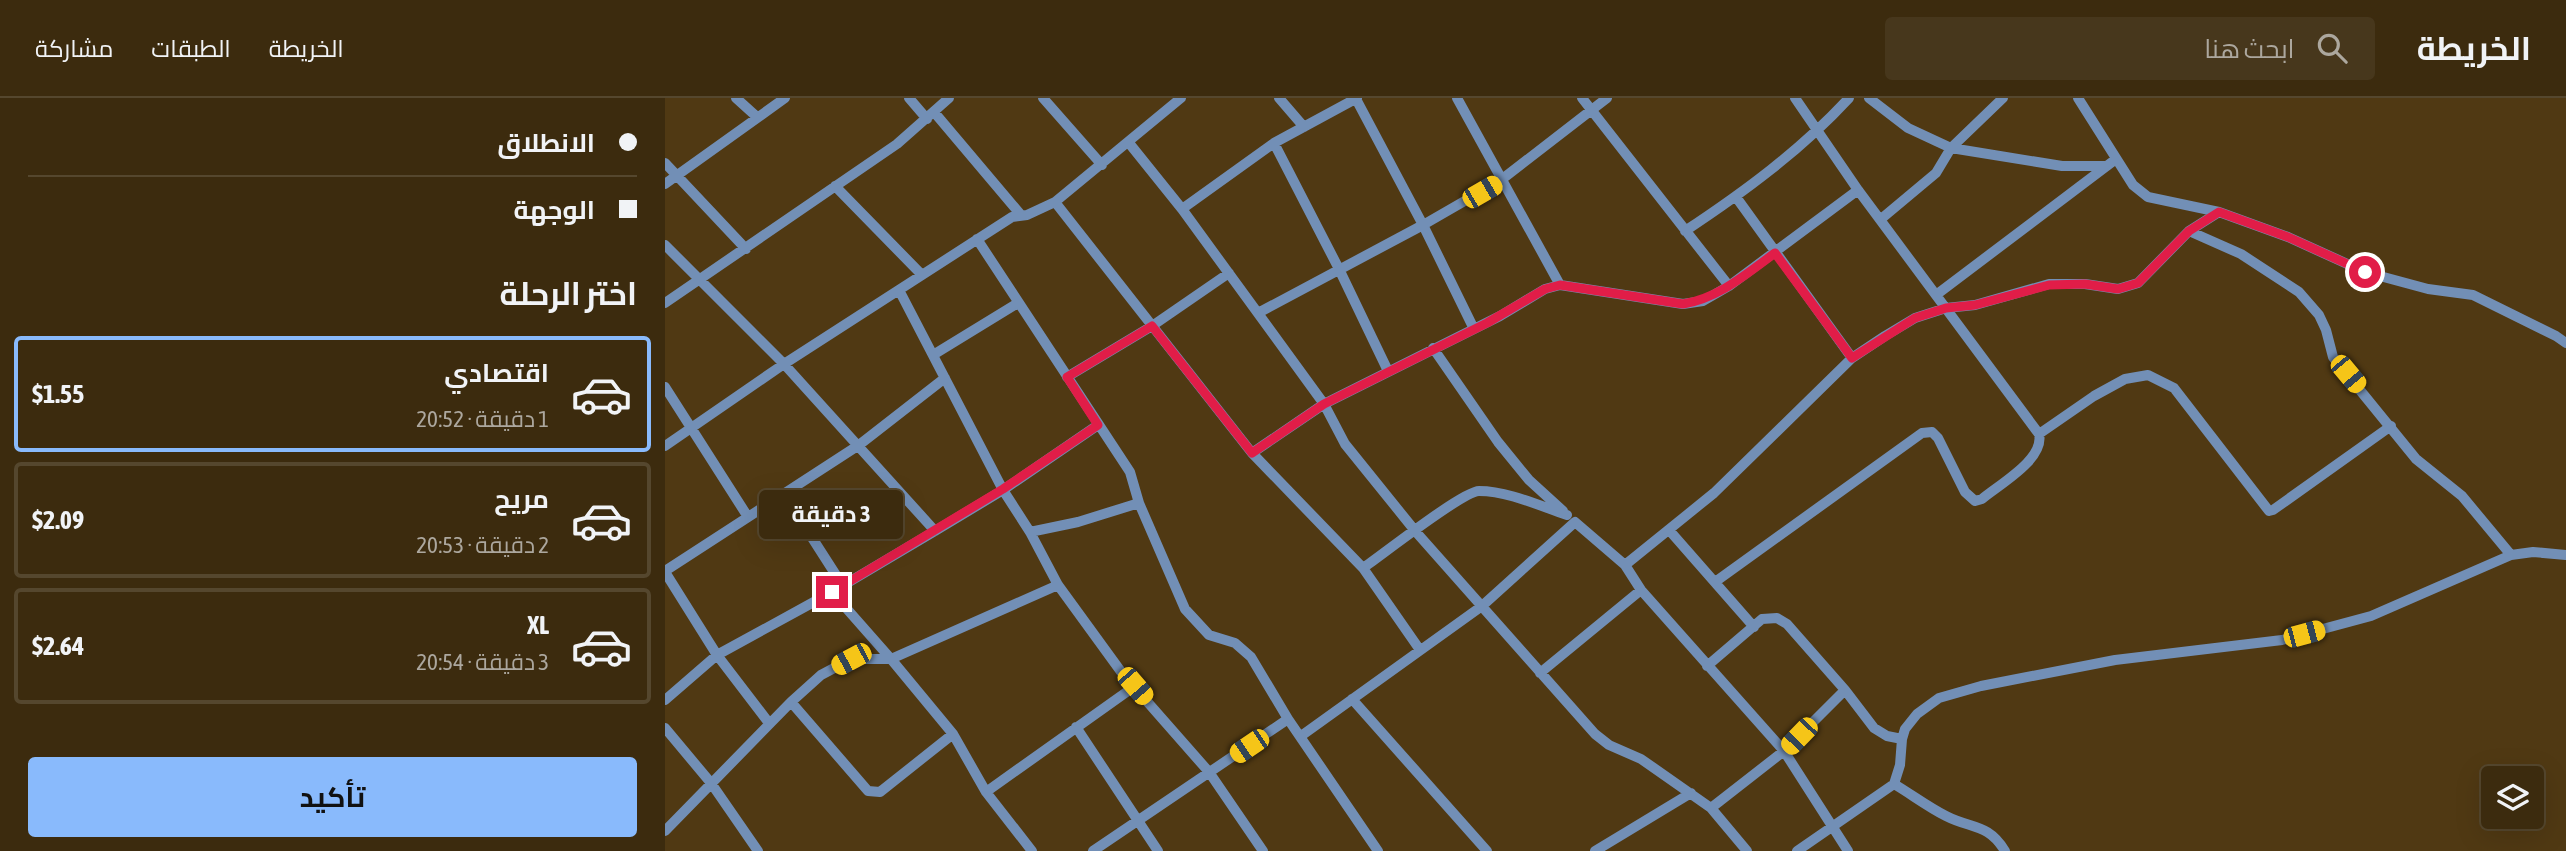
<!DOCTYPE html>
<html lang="ar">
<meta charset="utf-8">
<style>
body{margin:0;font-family:"Asap Condensed",Cairo,sans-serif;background:#47371c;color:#f1f3f6;direction:rtl;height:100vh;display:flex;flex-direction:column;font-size:26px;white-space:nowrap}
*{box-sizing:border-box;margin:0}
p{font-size:23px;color:#aca79e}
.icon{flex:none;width:38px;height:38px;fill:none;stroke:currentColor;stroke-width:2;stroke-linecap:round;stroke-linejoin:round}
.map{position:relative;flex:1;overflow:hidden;direction:ltr}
.panel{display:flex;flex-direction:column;background:#3c2b0e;width:665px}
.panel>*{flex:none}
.banner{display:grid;align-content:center;height:154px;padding:0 28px;background:#3c2b0e}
.tools{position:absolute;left:1816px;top:668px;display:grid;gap:14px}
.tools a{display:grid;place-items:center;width:63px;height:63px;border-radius:7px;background:#3c2b0e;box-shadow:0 7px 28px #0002,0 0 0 2px #55472e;font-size:35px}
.end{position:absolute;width:32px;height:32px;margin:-16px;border:9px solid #e11d48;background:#fff;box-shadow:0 0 0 4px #fff}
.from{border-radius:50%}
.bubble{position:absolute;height:49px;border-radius:7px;background:#3c2b0e;box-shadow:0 7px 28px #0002,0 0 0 2px #55472e;font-size:23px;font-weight:700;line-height:49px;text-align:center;direction:rtl}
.car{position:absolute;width:21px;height:42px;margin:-21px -10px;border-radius:9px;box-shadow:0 0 5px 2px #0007;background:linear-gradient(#f5c518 24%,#345 0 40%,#f5c518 0 76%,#345 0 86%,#f5c518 0)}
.banner b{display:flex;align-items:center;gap:24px;height:66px;font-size:26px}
.banner b+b{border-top:2px solid #55472e}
.banner i{width:18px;height:18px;background:#f1f3f6}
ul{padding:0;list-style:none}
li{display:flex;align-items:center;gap:21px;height:116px;margin:0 14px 10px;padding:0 14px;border:4px solid #55472e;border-radius:7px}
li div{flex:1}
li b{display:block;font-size:26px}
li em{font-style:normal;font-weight:700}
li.active{border-color:#89bafc}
li>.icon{width:63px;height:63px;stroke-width:1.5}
h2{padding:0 28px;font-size:32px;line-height:84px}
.cta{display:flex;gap:14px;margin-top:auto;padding:14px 28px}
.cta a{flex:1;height:80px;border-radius:7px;background:#89bafc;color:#111;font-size:28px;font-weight:700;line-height:80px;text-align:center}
header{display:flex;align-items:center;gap:42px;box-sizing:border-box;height:98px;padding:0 35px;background:#3c2b0e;border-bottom:2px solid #55472e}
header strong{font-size:33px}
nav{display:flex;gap:38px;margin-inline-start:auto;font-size:24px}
.search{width:490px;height:63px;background:#47371c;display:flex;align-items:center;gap:18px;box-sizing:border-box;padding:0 24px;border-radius:7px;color:#aca79e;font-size:26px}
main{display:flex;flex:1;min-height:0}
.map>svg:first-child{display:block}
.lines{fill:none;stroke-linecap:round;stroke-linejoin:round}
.minor{stroke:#728fb6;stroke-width:10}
.route{stroke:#e11d48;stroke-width:9}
</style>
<header>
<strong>الخريطة</strong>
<div class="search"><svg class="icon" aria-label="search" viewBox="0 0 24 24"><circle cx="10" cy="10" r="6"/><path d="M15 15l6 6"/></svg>ابحث هنا</div>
<nav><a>الخريطة</a><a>الطبقات</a><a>مشاركة</a></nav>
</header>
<main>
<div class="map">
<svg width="1901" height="753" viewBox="0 0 1901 753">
<rect width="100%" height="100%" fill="#503913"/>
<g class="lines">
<path class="minor" d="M71 0 92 19
M244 0 262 21
M378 0 437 67
M614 0 639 29
M792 0 895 187
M917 0 1064 188
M1130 0 1193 92 1374 336 1429 298 1460 281 1483 277 1509 290 1604 413 1608 412 1726 328
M1204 0 1243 30 1286 50 1397 68H1442
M1413 0 1468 87 1483 99 1554 114
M691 1 758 127 809 231
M269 14 356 117
M464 45 517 111 659 306 680 346 751 434 930 636 944 647 976 661 1046 710 1082 753
M609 45 674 171 723 273
M0 65 81 151
M0 86 120 0
M170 88 257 177
M1071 99 1187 260
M390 104 587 355 698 470 755 552
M517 111 609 45 692 0
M1216 121 1271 75 1286 50 1338 0
M1020 133C1079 94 1136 52 1184 0
M1524 133 1576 156 1634 194 1654 217 1661 232 1668 259 1751 361 1797 398 1846 457
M312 141 465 374 474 405
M0 147 119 266 270 433
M234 192 338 392 365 434 393 487 457 575 544 674 598 753
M1271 197 1451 61
M0 205 232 46 284 0
M593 215 758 127 836 82 942 0
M768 250 833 344 864 382 898 413
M268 257 353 205
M402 279 487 228 564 175
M0 289 83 419
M0 348 119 266 347 119 362 117 390 104 516 0
M587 355 659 306 835 218 880 191 895 187 1018 206 1038 203 1064 188 1193 92
M119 396 178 488
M1004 432 1089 529
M365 434 413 424 474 405 520 511 544 537 570 545 586 559 623 621 713 753
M960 467 1049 395 1187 260 1220 238 1250 220 1281 210 1310 207 1384 186H1420L1453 191 1473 185 1524 133 1554 114 1623 139 1700 174 1763 191 1808 197 1891 238 1901 245
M698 470C717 457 798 393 814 393 843 393 875 408 902 417
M0 473 194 347 280 280
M0 474 52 557 104 625
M1050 484 1257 335 1267 334 1273 340 1300 394 1310 403 1317 401C1335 386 1380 361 1374 336
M167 494 226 561 288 636 321 694 367 753
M1042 568 1097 521 1112 520 1122 526 1180 592 1209 630 1222 638 1237 641
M875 575 976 492
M687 601 822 753
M0 602 52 557 167 494 270 433 338 392 433 327
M126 604 156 577 186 561H226L393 487
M411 629 493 753
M0 630 46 685 93 753
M636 638 817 508 910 424 960 467 976 492 1119 653 1183 753
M1229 686C1246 696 1263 709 1281 718 1306 731 1323 725 1340 753
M321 694 470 588
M1046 710 1119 653 1180 592
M0 733 126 604 203 693 215 694 288 636
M428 753 623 621
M930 753 1026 695
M1132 753 1229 686 1235 667 1237 641 1240 631 1252 616 1274 600 1316 588 1450 562 1617 542 1706 518 1846 457 1868 454 1901 457"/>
</g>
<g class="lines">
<path class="route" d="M167 494 338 391 433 327 402 279 487 228 587 355 659 306 822 225 880 191 895 187 1018 206C1054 200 1081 176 1110 155L1187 260 1250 220 1281 210 1310 207 1384 187 1420 186 1453 191 1473 185 1524 133 1554 114 1623 139 1700 174"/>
</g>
</svg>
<div class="tools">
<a><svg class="icon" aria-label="layers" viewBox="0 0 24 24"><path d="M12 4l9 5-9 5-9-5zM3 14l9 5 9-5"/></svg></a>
</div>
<i class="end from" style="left:1700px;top:174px"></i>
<i class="end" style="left:167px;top:494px"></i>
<div class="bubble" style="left:94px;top:392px;width:144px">3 دقيقة</div>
<i class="car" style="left:817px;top:94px;rotate:60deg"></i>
<i class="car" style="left:1683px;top:276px;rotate:140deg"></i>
<i class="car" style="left:1639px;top:536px;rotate:75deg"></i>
<i class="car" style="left:186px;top:561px;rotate:242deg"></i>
<i class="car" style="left:470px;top:588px;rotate:139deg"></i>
<i class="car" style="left:1134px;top:638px;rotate:224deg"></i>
<i class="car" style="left:584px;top:648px;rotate:236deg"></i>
</div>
<section class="panel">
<div class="banner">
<b><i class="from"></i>الانطلاق</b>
<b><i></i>الوجهة</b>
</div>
<h2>اختر الرحلة</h2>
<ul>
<li class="active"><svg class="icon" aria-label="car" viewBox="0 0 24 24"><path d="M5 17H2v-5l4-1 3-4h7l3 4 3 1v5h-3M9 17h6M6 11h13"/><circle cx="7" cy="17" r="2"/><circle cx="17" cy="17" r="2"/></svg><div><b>اقتصادي</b><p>1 دقيقة · 20:52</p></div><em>$1.55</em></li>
<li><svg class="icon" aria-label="car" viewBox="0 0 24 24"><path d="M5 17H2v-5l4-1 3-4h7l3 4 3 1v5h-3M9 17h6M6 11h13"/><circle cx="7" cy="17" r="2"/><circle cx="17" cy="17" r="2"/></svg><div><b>مريح</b><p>2 دقيقة · 20:53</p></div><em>$2.09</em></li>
<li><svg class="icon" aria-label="car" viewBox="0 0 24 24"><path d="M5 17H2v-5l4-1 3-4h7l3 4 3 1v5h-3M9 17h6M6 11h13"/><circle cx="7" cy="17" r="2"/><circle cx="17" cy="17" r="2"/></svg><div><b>XL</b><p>3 دقيقة · 20:54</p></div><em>$2.64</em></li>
</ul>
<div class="cta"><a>تأكيد</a></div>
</section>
</main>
